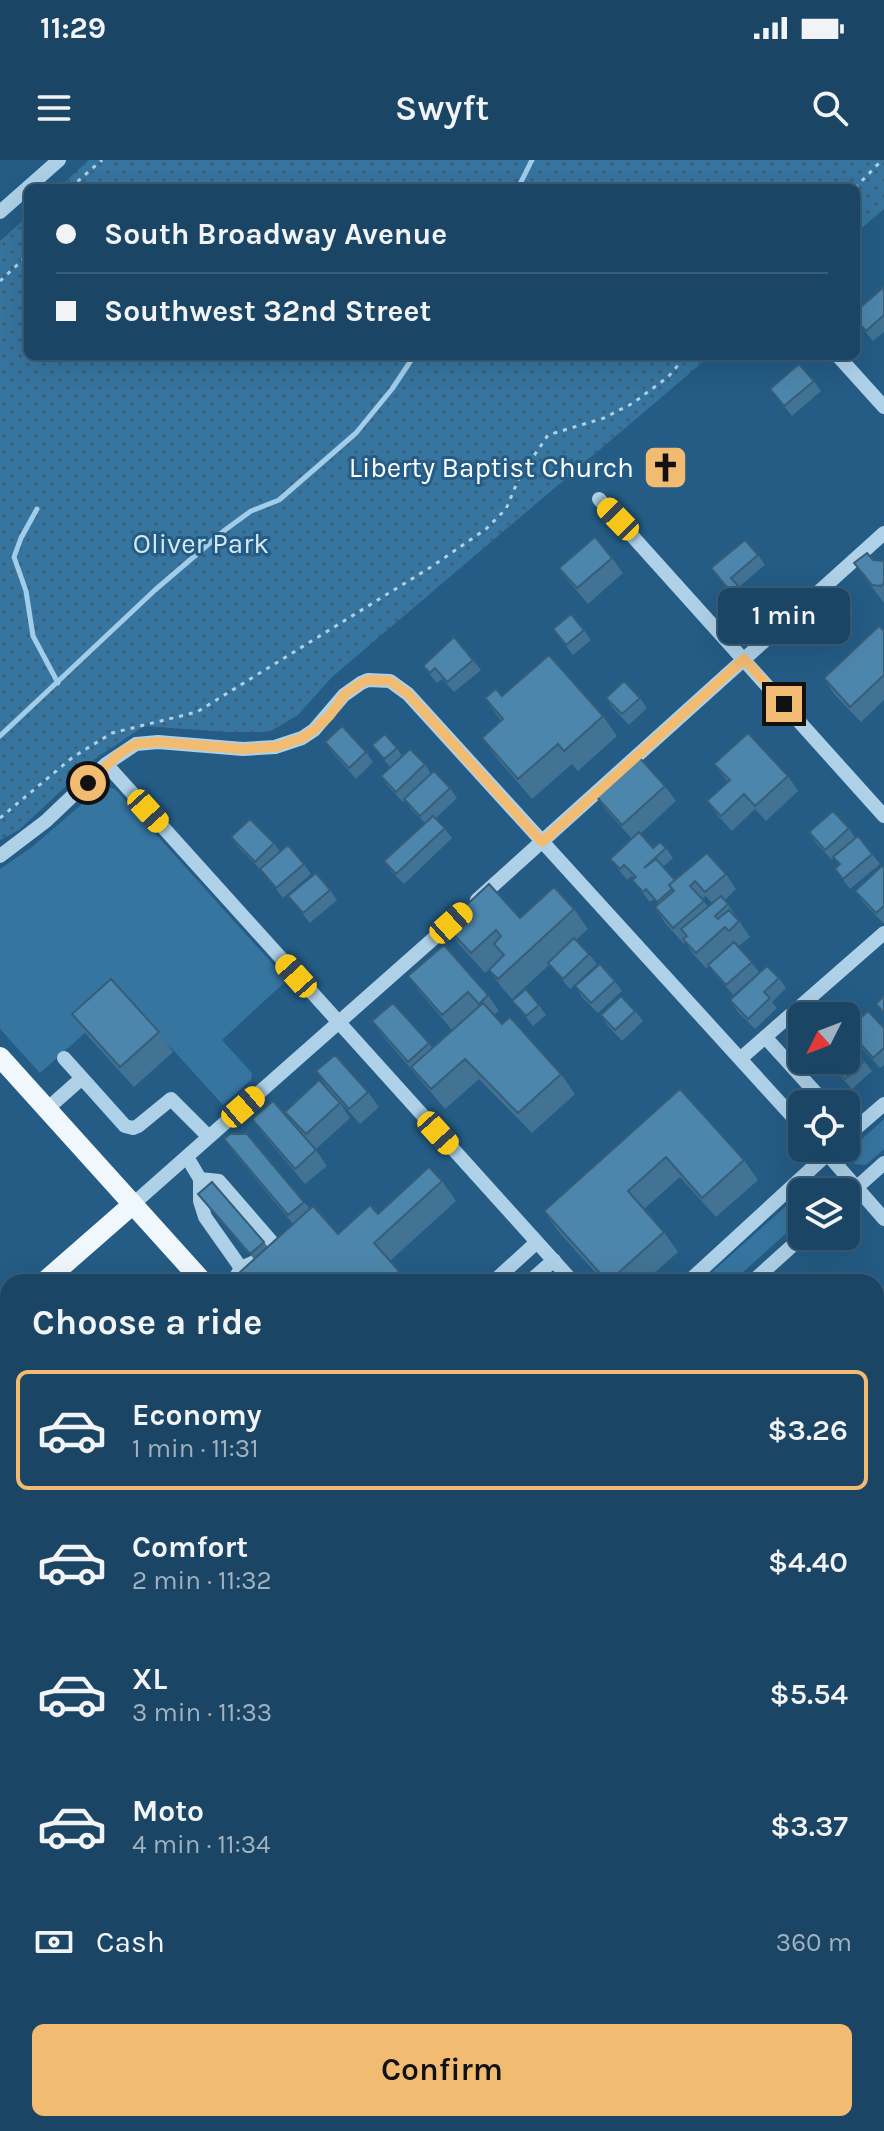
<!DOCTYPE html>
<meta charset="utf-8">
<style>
body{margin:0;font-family:Karla,sans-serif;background:#284f6d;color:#f1f3f6;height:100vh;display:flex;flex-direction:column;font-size:30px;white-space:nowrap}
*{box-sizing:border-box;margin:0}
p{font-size:26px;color:#a0b1bf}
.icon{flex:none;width:44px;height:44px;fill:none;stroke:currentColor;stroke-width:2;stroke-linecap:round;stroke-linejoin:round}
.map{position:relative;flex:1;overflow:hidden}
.panel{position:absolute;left:0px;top:1114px;width:884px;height:858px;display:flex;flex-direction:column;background:#1b4564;border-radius:24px 24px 0 0;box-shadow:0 8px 32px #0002,0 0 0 2px #395d78}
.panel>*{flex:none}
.guide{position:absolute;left:24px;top:24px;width:836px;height:176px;border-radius:12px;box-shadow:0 8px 32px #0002,0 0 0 2px #395d78;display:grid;align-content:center;height:176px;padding:0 32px;background:#1b4564}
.needle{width:52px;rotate:228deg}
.tools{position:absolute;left:788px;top:842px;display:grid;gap:16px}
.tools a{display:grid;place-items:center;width:72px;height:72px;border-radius:12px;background:#1b4564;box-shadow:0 8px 32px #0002,0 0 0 2px #395d78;font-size:40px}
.end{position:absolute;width:36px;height:36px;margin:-18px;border:10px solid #f2bb72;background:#111;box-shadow:0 0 0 4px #111}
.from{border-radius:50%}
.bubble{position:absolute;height:56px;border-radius:12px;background:#1b4564;box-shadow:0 8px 32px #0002,0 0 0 2px #395d78;font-size:26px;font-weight:600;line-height:56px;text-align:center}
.car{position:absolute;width:24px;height:48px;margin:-24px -12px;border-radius:10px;box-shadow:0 0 6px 2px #0007;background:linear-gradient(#f5c518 24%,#345 0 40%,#f5c518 0 76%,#345 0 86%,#f5c518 0)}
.guide b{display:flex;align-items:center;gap:28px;height:76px;font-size:30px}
.guide b+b{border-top:2px solid #395d78}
.guide i{width:20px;height:20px;background:#f1f3f6}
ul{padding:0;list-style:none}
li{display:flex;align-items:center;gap:24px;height:120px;margin:0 16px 12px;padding:0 16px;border:4px solid transparent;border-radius:12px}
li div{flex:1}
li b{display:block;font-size:30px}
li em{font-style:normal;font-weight:600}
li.selected{border-color:#f2bb72}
li>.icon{width:72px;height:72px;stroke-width:1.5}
h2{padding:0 32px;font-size:36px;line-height:96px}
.pay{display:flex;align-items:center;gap:20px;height:88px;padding:0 32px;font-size:30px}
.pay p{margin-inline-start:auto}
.cta{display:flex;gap:16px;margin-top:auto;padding:16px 32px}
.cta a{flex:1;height:92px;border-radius:12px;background:#f2bb72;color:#111;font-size:32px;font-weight:600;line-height:92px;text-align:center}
.status{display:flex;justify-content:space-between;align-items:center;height:56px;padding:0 40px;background:#1b4564;direction:ltr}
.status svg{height:22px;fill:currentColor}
header{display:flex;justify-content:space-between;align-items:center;height:104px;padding:0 32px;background:#1b4564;font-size:36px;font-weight:600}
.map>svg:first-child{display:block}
.grass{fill:#3675a0}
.park{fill:url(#park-dots)}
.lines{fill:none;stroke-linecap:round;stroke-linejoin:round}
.stream{stroke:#a2cde9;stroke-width:5}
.path{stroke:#aed1e8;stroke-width:3;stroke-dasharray:4 6;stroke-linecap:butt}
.minor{stroke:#aed1e8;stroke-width:14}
.major{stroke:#f0f8fe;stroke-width:20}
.wall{fill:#427394;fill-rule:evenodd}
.building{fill:#4d86ac;stroke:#365e78;stroke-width:2}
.route{stroke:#f2bb72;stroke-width:10}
.labels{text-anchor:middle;stroke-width:6;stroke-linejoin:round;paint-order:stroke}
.poi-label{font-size:28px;fill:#fff;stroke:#245c85;text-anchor:end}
.park-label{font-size:28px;fill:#d2e8f6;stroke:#245c85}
</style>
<div class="status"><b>11:29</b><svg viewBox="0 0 49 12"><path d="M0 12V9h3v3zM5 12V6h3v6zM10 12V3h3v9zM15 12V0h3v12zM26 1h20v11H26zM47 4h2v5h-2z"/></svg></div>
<header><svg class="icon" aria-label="menu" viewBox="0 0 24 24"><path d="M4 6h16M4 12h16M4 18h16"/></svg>Swyft<svg class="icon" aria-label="search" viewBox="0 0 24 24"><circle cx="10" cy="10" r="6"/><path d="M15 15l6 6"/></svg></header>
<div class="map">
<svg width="884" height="1971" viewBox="0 0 884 1971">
<defs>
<pattern id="park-dots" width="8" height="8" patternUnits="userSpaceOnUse" patternTransform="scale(2)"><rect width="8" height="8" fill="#3675a0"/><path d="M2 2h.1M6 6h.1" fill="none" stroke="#425e72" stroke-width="1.8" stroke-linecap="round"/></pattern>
</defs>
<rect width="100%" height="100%" fill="#245c85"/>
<path class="grass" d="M103 626 115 629 287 820 222 880 252 913 251 920 223 945 125 837 40 913 0 869V709L32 687Z
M884 959V989L866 1005 855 1004 851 1000 852 988Z
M820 1018 829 1021 831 1032H802V1059L732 1122H701L815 1020Z"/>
<path class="park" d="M89 0H884V49L856 73V28H58Z
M28 56V196H710L332 517 298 555 269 572H227L144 566 95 599 19 670 0 680V81Z"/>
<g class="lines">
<path class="stream" d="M518 28 532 0
M37 349 21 378 14 397 26 431 33 476 58 523
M0 576 155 430 225 370 251 351 279 340 356 273 392 229 414 196"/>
<path class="path" d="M70 28 102 0
M855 28 882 0
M0 121 28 95
M0 658 73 597 112 573 197 552 431 407 486 369 506 349 519 318 548 275 604 258 633 243 668 217 686 196"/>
<path class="minor" d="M0 52 59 0
M838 196 884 247
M599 339 884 656
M106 604 573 1122
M0 696 46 661 106 604 136 584 158 582 243 589 275 587 302 578 314 570 344 535 361 523 368 520 390 521 408 534 802 967
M477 740 884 373
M765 877 826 944
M64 898 82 918
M740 899 884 773
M47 949 82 918 125 966 133 968 138 966 171 939 209 977
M846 977 884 944
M822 988 884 1059
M187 997 200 1019V1041L205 1057 241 1108 233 1122
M200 1019 219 1021 271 1081 273 1088 266 1097 241 1108
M846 1037 884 1003
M132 1045 459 756
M493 1122 537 1082
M529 1122 554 1100
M688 1122 834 988
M752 1122 803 1076
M876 1182 884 1175
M0 1316 8 1325
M876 1414 884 1409
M0 1565 8 1558
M0 1747 8 1756
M0 1952 8 1961
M197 1964 203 1971
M583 1964 589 1971
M777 1964 783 1971
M55 1971 62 1964
M126 1971 133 1964
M357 1971 365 1964"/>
<path class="major" d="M0 897 203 1122
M44 1122 132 1045
M0 1161 8 1154
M876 1870 884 1879
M878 1971 884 1965"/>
</g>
<path class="wall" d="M884 127V172L873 181 856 161V151Z
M814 221 821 231 792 256 770 229Z
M758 395 765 405 739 427 750 441 742 448 711 408Z
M612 398 623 413 588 444 570 423 559 408Z
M873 400 884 401V443L854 403Z
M553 469 584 470 591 480 573 495Z
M884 471V540L861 562 834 534 824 518Z
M473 500 481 510 454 532 442 519 437 523 423 506Z
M502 536 603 556 617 576 578 611 572 604 532 639 496 597 482 578 501 561 485 538Z
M606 538H640L647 548 629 565 613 548Z
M325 582 366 592 373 602 356 619 332 592Z
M372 585 397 588 402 596 425 604 431 614 450 628 457 638 436 658 452 678 404 724 391 711 384 701 425 663 411 649 405 640 403 642 388 626 381 616 390 607Z
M714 604 788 616 798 631 766 661 755 649 732 671 718 656 707 641 728 622Z
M665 626 676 641 640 674 653 688H666L673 698 663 707 675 720 726 714 736 729 725 740 750 777 739 786 736 782 735 783 759 812 733 835 709 806 706 808 694 795 685 782 684 784 665 763 655 747 658 744 654 739 650 742 632 720 634 718 632 716 627 720 610 699 632 679 606 650 595 635ZM706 736 712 743 708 747 702 739Z
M849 668 855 678 872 694 880 704 850 729 835 709 839 705 834 698 832 700 816 683 809 672Z
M231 677 274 683 280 692 304 704 311 714 283 738 260 709 238 687Z
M884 707V763H883L863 742 855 731Z
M330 730 337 740 310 763 288 736Z
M574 749 588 769 576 780 589 794 597 804 570 829 549 805 512 839 503 829 489 810 503 797 485 813 459 784 445 765 520 758Z
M408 816 488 835 499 851 494 855 502 864 561 914 575 934 532 973 479 919 445 949 383 876 372 861 429 883 432 888 452 870 419 831Z
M779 818 786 828 772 842 777 848 755 869 737 851 730 840Z
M615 821 622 831 598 853 582 837 575 826Z
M512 841 539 845 546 855 533 866Z
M635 851 643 861 622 881 608 866 601 855Z
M72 854 159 872 173 892 134 927 86 874Z
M884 868V905L880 908 855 881 848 870Z
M825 900 864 901 872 911 852 929Z
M316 911 368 932 379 947 360 964 327 927Z
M680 929 744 1000 758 1020 716 1057 680 1017 644 1049 664 1072 678 1092 644 1122H604L558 1071 544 1051Z
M340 943 350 958 316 989 296 967 285 952Z
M252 959 316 990 327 1006 305 1024 263 974Z
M224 979 304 1042 310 1049 338 1074 442 1021 456 1041 390 1101 407 1122H246L239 1113 293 1064 235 994Z
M198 1034 264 1082 268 1087 254 1099Z
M884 1621V1760L876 1750V1628Z"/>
<path class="building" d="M884 127V155L866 171 856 160V151Z
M799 204 814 221 784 246 770 229Z
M595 377 612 398 577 428 559 408Z
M745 380 758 395 731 418 743 431 735 437 711 408Z
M867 393 873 400 884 401V423L881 426 872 425 854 403Z
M571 454 584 470 566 485 553 469Z
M879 466 884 471V515L850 547 824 518Z
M454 477 473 500 447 522 435 508 430 513 423 506Z
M549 495 603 556 564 591 558 584 518 619 482 578 503 559 485 538 496 529 502 536Z
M624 521 640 538 622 554 606 538Z
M342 566 366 592 349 608 325 582Z
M748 573 788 616 755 646 744 634 721 656 707 641 730 620 714 604Z
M385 574 397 588 384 599 372 585Z
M410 589 425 604 396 632 381 616Z
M638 596 665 626 622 665 595 635Z
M434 611 450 628 420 656 404 639Z
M833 651 849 668 825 690 809 672Z
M433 656 445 668 396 714 384 701Z
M250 659 274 683 255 702 231 677Z
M639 672 653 688 660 682 666 688 644 708 656 699 675 720 669 725 672 729 657 742 646 729 643 732 632 720 636 717 624 705 620 709 610 699Z
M858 676 872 694 843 719 835 709 840 704 833 697Z
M288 685 304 704 276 728 260 709Z
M707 693 726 714 705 732 695 721 690 726 704 741 673 768 655 747 674 731 669 725Z
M882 706 884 707V746L876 753 855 731Z
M316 713 330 730 303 753 288 736Z
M489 724 520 758 554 727 574 749 498 819 489 810 504 795 494 784 501 776 496 770 471 793 445 765Z
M721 736 728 744 715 756 718 759 729 750 739 761 729 771 725 767 696 793 683 779 687 776 681 769Z
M574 778 589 794 563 819 548 803Z
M734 782 752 802 726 825 708 805Z
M444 785 488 835 479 844 468 832 442 855 408 816Z
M600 804 615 821 591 843 575 826Z
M767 806 779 818 764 832 770 838 748 859 730 840Z
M111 819 159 872 120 907 72 854Z
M526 829 539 845 526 856 512 841Z
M621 836 635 851 615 870 601 855Z
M884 836V853L876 844Z
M393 843 429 883 408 902 372 861Z
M483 843 502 864 510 857 561 914 518 953 465 899 431 929 411 907Z
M868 851 884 868V888L873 898 848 870Z
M850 885 864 901 845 919 827 900H846V888Z
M335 895 368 932 349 949 316 911Z
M319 920 340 943 306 974 285 952Z
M680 929 744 1000 702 1038 666 997 628 1031 664 1072 608 1122 544 1051Z
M273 941 316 990 295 1009 252 959Z
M230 974H247L304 1042 288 1055 224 979Z
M429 1007 442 1021 374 1083 399 1111 390 1120 392 1122H248L239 1113 313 1046 338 1074 370 1045 378 1054Z
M212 1022 264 1082 250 1094 198 1034Z
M524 1112 534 1122H513Z
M884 1621V1754L876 1746V1628Z
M789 1964H818L822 1968 819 1971H795Z"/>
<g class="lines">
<path class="route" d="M88 623 120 593 136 584 158 582 243 589 275 587 302 578 314 570 330 555 344 535 361 523 368 520 390 521 408 534 542 682 744 499 784 544"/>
</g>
<defs>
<symbol id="church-square" viewBox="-11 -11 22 22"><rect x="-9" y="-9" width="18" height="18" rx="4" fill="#f2bb72" stroke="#245c85"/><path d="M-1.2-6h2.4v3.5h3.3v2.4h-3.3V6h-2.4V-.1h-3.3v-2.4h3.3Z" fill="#111"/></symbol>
</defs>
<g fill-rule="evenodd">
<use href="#church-square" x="640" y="282" width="51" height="51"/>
</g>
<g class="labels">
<g class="poi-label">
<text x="634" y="317">Liberty Baptist Church</text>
</g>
<g class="park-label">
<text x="201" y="393">Oliver Park</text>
</g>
</g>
</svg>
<div class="tools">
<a><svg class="needle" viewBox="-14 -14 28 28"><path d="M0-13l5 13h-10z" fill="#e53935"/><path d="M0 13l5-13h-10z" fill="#a0b1bf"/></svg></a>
<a><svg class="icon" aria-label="locate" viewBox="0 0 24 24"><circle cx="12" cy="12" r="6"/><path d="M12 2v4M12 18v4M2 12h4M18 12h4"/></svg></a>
<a><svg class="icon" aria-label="layers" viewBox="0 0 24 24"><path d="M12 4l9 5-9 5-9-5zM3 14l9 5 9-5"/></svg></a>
</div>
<i class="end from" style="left:88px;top:623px"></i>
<i class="end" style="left:784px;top:544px"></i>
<div class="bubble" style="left:718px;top:428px;width:132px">1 min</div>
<i class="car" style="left:618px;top:359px;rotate:316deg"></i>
<i class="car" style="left:148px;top:651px;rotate:138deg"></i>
<i class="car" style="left:451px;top:763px;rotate:48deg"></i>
<i class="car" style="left:296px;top:816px;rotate:318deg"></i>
<i class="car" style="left:243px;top:947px;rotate:49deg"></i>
<i class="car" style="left:438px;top:973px;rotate:138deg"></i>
<div class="guide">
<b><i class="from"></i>South Broadway Avenue</b>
<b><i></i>Southwest 32nd Street</b>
</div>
<section class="panel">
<h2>Choose a ride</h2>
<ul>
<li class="selected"><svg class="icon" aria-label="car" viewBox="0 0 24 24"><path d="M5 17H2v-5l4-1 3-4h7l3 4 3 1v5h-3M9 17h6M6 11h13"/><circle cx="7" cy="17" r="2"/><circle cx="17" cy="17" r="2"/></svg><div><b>Economy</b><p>1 min · 11:31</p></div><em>$3.26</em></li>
<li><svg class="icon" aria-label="car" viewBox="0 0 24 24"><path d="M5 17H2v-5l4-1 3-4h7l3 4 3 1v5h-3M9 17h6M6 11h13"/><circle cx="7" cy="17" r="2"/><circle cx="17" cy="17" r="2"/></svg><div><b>Comfort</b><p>2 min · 11:32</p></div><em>$4.40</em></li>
<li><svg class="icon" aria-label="car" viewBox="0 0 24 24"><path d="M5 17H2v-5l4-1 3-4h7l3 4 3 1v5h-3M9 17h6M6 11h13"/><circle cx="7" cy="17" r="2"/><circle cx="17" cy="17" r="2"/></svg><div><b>XL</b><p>3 min · 11:33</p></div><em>$5.54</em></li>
<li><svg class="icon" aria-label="car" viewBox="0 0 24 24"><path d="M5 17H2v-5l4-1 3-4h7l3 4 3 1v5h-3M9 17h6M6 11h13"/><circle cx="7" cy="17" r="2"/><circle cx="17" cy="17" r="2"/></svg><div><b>Moto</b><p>4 min · 11:34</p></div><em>$3.37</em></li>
</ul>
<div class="pay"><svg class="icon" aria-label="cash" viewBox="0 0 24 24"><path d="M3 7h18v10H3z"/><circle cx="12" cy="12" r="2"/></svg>Cash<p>360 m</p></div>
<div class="cta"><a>Confirm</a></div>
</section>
</div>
